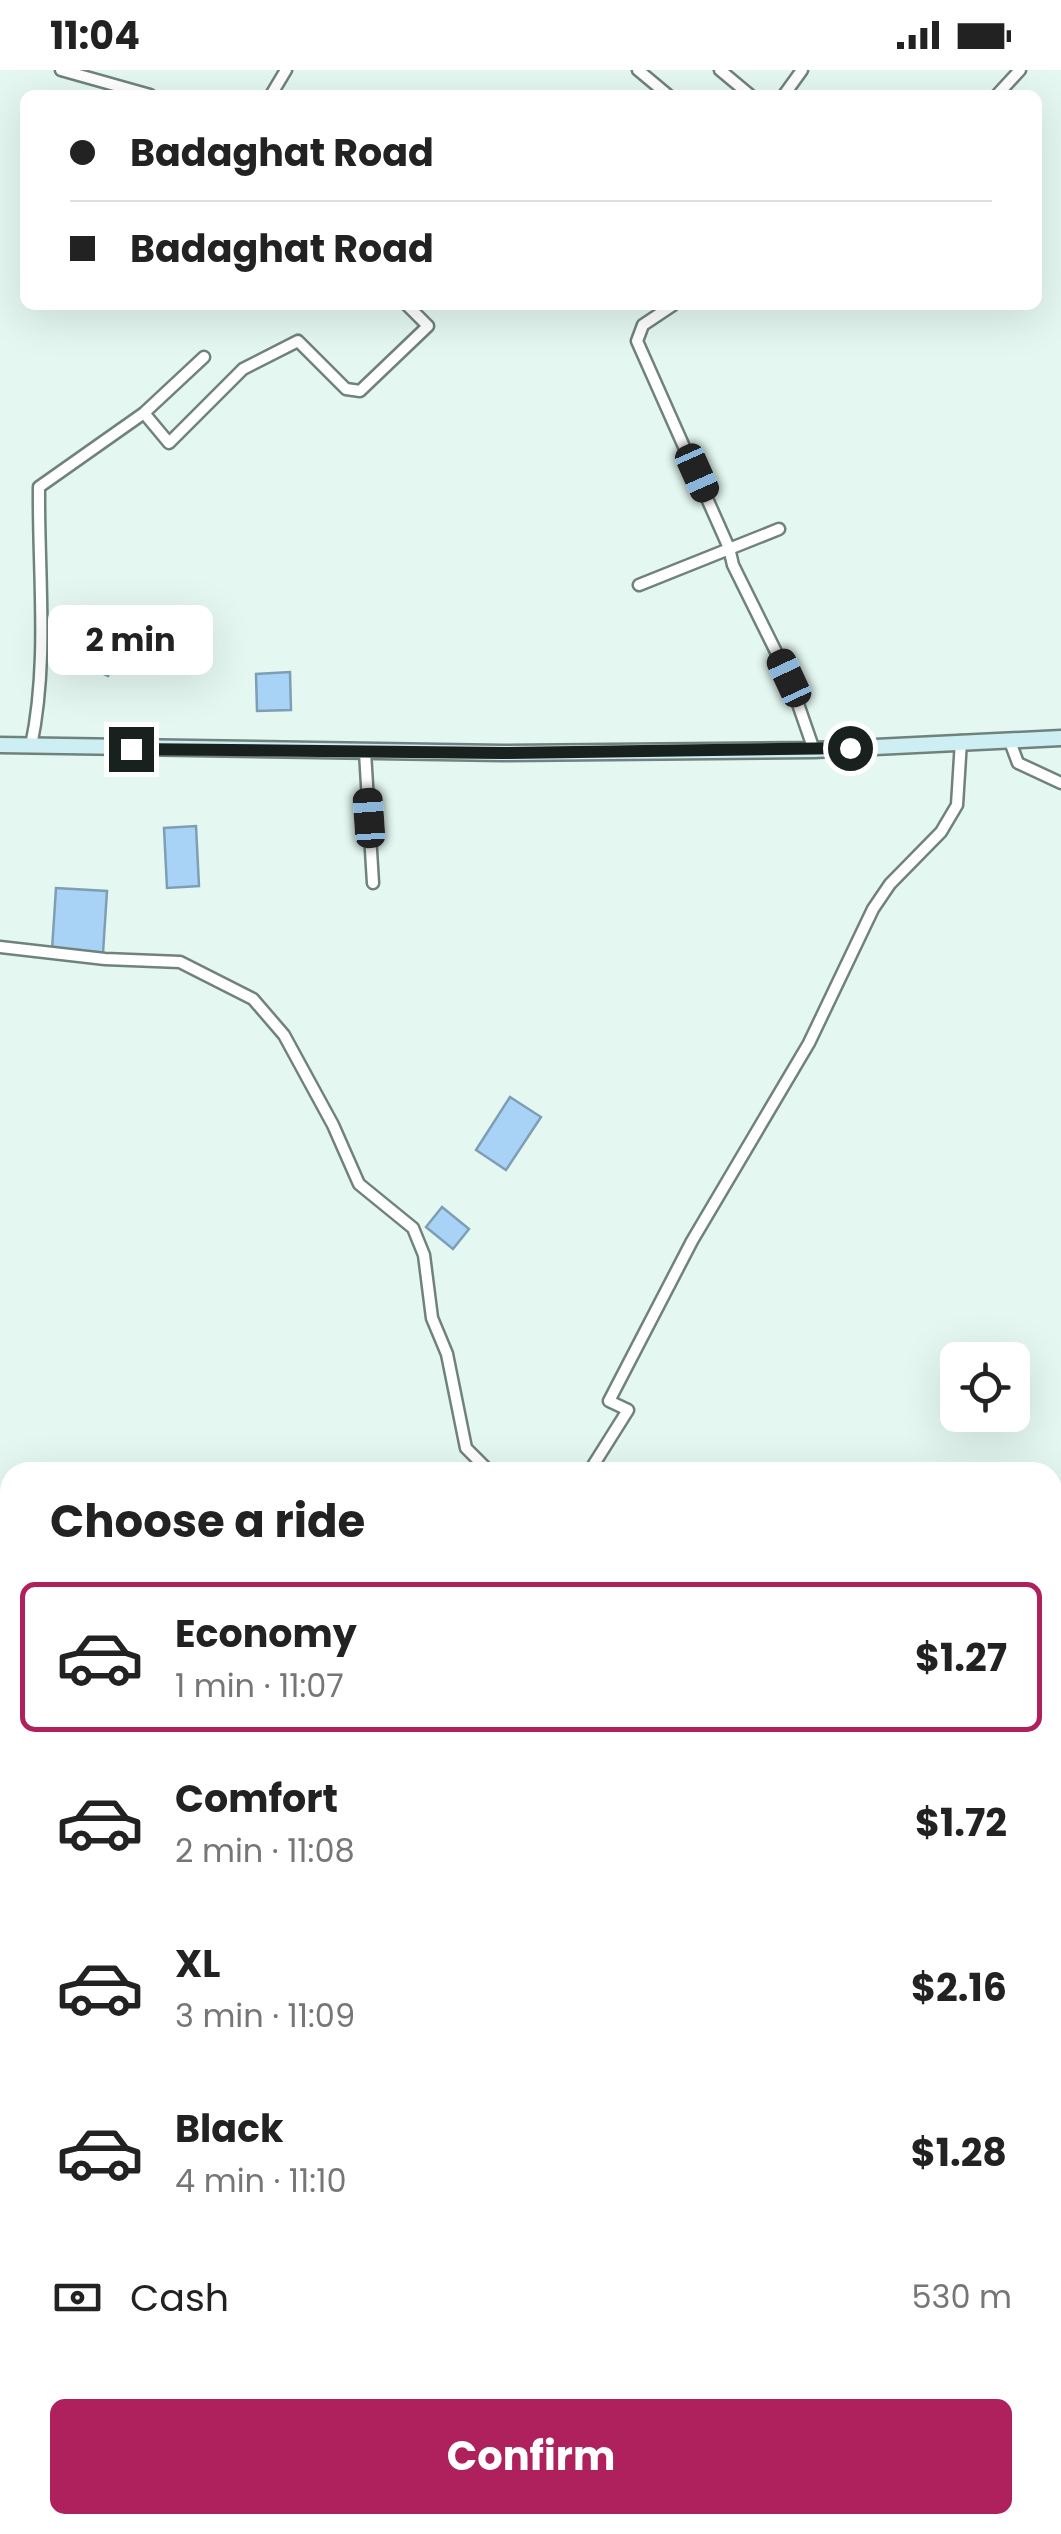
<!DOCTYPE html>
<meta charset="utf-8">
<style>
body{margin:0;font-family:Poppins,sans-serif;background:#f2f2f2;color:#222;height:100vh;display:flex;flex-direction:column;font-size:38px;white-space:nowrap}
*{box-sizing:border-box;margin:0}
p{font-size:32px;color:#767676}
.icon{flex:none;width:55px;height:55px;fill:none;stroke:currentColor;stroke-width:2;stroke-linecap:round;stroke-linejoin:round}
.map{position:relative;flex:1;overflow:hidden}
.details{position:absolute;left:0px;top:1392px;width:1062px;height:1072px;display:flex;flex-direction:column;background:#fff;border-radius:30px 30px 0 0;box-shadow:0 10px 40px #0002}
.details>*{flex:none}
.top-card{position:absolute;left:20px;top:20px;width:1022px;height:220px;border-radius:15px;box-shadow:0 10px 40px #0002;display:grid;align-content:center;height:220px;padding:0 50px;background:#fff}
.controls{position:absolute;left:940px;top:1272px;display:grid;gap:20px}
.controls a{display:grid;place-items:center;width:90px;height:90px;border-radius:15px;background:#fff;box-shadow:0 10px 40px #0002;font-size:50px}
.end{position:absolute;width:45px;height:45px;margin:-22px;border:12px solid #19211e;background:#fff;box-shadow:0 0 0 5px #fff}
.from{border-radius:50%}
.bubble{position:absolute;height:70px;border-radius:15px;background:#fff;box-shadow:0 10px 40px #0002;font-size:32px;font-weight:700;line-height:70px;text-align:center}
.car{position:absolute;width:30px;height:60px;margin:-30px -15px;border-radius:12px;box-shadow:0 0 8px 2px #0007;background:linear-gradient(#222 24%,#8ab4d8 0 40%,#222 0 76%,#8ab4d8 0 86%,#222 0)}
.top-card b{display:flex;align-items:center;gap:35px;height:95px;font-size:38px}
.top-card b+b{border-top:2px solid #e0e0e0}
.top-card i{width:25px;height:25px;background:#222}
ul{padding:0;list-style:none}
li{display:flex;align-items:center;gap:30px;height:150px;margin:0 20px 15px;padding:0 30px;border:5px solid transparent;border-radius:15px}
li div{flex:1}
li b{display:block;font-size:38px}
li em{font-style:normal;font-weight:700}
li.current{border-color:#ae215c}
li>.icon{width:90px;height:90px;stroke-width:1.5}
h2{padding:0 50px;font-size:45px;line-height:120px}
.pay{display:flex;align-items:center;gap:25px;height:110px;padding:0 50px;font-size:38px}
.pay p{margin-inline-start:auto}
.action{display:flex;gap:20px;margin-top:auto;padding:20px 50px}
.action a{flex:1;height:115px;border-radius:15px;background:#ae215c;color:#fff;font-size:40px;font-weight:700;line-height:115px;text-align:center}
.status{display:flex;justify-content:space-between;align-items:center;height:70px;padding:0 50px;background:#fff;direction:ltr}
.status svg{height:28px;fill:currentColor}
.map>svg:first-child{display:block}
.water{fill:#a9d3f6;stroke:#7e9eb5;stroke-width:2.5}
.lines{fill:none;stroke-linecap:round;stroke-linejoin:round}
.stream{stroke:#7e9eb5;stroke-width:2.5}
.canal{stroke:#a9d3f6;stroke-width:10}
.street-casing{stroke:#70827c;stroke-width:15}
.secondary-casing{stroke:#70827c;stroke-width:19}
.street{stroke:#fff;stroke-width:10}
.secondary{stroke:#cdeef3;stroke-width:14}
.route{stroke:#19211e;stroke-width:12}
</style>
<div class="status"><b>11:04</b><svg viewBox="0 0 49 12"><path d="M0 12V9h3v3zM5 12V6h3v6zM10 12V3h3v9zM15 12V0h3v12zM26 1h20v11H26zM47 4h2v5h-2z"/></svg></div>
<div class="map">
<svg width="1061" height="2464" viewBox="0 0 1061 2464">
<rect width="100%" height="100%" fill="#e4f8f1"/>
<path class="water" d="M90 559 123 574 108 606 75 590Z
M290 602 291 640 257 641 256 604Z
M196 756 199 816 167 818 164 758Z
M56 818 107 821 103 883 52 880Z
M510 1027 541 1047 506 1100 476 1080Z
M442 1137 469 1159 453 1179 426 1157Z"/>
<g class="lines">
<path class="stream" d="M1052 1976 1061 1970"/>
<path class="canal" d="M0 2182 10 2187
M0 2367 10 2370
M638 2455 648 2464"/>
<defs>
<path id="street" d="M61 0 150 25
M638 0 668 25
M720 0 750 25
M271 25 286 0
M784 25 802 0
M997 25 1020 0
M673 235 643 255 637 271 729 478 733 495 789 608 814 680
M144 343 169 373 243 299 298 271 346 319 360 321 428 256 407 235
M639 515 779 459
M1009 669 1018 693 1061 713
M31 676C49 591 38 503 39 417L144 343 204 287
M365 682 373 813
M0 877 105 889 180 892 253 929 284 965 333 1055 359 1114 413 1158 424 1185 432 1248 447 1284 466 1378 490 1402
M589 1402 628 1340 609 1331 692 1171 809 973 873 839 890 814 941 762 957 735 961 671
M1052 1720 1061 1713
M1052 1875 1061 1881
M0 2024 10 2022
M1052 2216 1061 2211
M350 2455 353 2464"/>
<path id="secondary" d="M0 675 502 683 814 680 1061 668"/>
</defs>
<use href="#street" class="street-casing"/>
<use href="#secondary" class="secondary-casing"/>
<use href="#street" class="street"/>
<use href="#secondary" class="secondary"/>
</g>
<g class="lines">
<path class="route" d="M131 679 502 683 850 678"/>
</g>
</svg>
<div class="controls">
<a><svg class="icon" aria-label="locate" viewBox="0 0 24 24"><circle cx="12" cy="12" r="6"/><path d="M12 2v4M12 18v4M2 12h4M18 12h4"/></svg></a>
</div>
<i class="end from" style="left:850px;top:678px"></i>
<i class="end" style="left:131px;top:679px"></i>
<div class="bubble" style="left:48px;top:535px;width:165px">2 min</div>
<i class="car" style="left:697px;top:403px;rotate:156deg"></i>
<i class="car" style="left:789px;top:608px;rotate:335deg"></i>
<i class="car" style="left:369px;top:748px;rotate:356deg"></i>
<div class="top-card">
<b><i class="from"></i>Badaghat Road</b>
<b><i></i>Badaghat Road</b>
</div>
<section class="details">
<h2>Choose a ride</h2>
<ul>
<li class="current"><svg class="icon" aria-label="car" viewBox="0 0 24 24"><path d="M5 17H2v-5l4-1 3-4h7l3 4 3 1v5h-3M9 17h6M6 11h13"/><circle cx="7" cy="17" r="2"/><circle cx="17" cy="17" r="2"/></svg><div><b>Economy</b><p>1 min · 11:07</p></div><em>$1.27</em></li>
<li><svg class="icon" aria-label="car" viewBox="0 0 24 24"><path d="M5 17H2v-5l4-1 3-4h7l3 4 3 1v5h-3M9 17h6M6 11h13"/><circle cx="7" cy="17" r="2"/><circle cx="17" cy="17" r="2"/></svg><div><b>Comfort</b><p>2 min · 11:08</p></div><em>$1.72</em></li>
<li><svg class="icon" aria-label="car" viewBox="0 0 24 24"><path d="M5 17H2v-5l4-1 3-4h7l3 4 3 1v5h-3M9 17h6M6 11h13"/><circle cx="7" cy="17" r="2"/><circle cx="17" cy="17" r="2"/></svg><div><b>XL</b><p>3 min · 11:09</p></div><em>$2.16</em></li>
<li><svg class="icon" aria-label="car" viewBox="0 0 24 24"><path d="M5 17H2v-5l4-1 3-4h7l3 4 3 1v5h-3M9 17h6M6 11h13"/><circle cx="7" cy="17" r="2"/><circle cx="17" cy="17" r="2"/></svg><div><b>Black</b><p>4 min · 11:10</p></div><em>$1.28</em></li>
</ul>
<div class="pay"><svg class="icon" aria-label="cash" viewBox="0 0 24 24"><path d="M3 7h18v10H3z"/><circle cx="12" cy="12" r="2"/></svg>Cash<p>530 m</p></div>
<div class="action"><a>Confirm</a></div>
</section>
</div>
